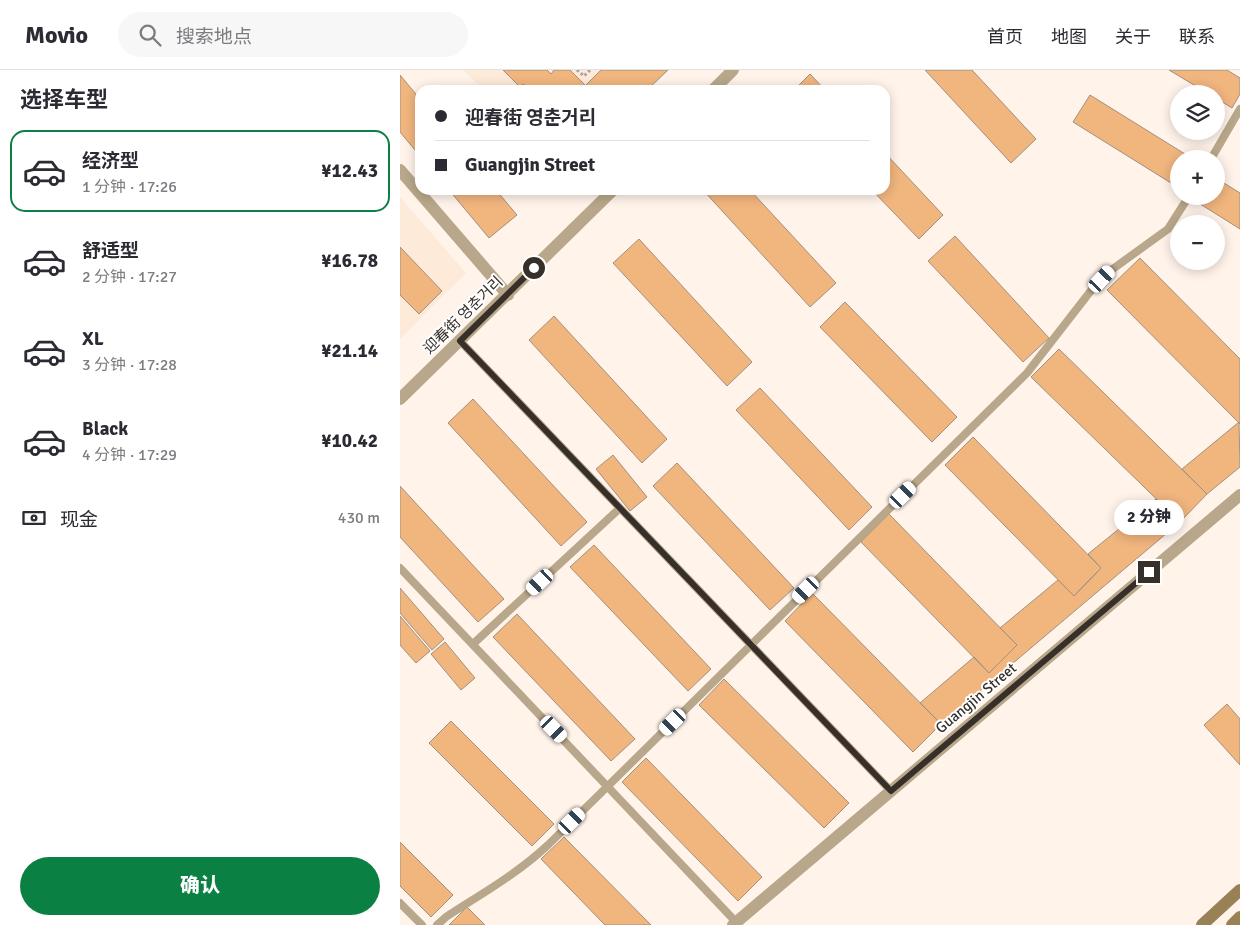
<!DOCTYPE html>
<html lang="zh">
<meta charset="utf-8">
<style>
body{margin:0;font-family:Signika,"Noto Sans SC","Noto Sans KR",sans-serif;background:#f7f7f7;color:#2b2b33;height:100vh;display:flex;flex-direction:column;font-size:19px;white-space:nowrap}
*{box-sizing:border-box;margin:0}
p{font-size:16px;color:#7c7c81}
.icon{flex:none;width:28px;height:28px;fill:none;stroke:currentColor;stroke-width:2;stroke-linecap:round;stroke-linejoin:round}
.map{position:relative;flex:1;overflow:hidden}
.sheet{display:flex;flex-direction:column;background:#fff;width:400px}
.sheet>*{flex:none}
.top-card{position:absolute;left:15px;top:15px;width:475px;height:110px;border-radius:15px;box-shadow:0 2px 12px #0003;display:grid;align-content:center;height:110px;padding:0 20px;background:#fff}
.tools{position:absolute;left:770px;top:15px;display:grid;gap:10px}
.tools a{display:grid;place-items:center;width:55px;height:55px;border-radius:50%;background:#fff;box-shadow:0 2px 12px #0003;font-size:25px}
.end{position:absolute;width:22px;height:22px;margin:-11px;border:6px solid #37302a;background:#fff;box-shadow:0 0 0 2px #fff}
.from{border-radius:50%}
.bubble{position:absolute;height:35px;border-radius:18px;background:#fff;box-shadow:0 2px 12px #0003;font-size:16px;font-weight:800;line-height:35px;text-align:center}
.car{position:absolute;width:15px;height:30px;margin:-15px -8px;border-radius:6px;box-shadow:0 0 4px 1px #0007;background:linear-gradient(#fff 24%,#345 0 40%,#fff 0 76%,#345 0 86%,#fff 0)}
.top-card b{display:flex;align-items:center;gap:18px;height:48px;font-size:19px}
.top-card b+b{border-top:1px solid #e1e1e2}
.top-card i{width:12px;height:12px;background:#2b2b33}
ul{padding:0;list-style:none}
li{display:flex;align-items:center;gap:15px;height:82px;margin:0 10px 8px;padding:0 10px;border:2px solid transparent;border-radius:15px}
li div{flex:1}
li b{display:block;font-size:19px}
li em{font-style:normal;font-weight:800}
li.selected{border-color:#0b8043}
li>.icon{width:45px;height:45px;stroke-width:1.5}
h2{padding:0 20px;font-size:22px;line-height:60px}
.pay{display:flex;align-items:center;gap:12px;height:55px;padding:0 20px;font-size:19px}
.pay p{margin-inline-start:auto}
.button{display:flex;gap:10px;margin-top:auto;padding:10px 20px}
.button a{flex:1;height:58px;border-radius:30px;background:#0b8043;color:#fff;font-size:20px;font-weight:800;line-height:58px;text-align:center}
header{display:flex;align-items:center;gap:30px;box-sizing:border-box;height:70px;padding:0 25px;background:#fff;border-bottom:1px solid #e1e1e2}
header strong{font-size:24px}
nav{display:flex;gap:28px;margin-inline-start:auto;font-size:18px}
.search{width:350px;height:45px;background:#f7f7f7;display:flex;align-items:center;gap:12px;box-sizing:border-box;padding:0 18px;border-radius:28px;color:#7c7c81;font-size:19px}
main{display:flex;flex:1;min-height:0}
.map>svg:first-child{display:block}
.built{fill:#feead9}
.building{fill:#f1b57e;stroke:#a19081}
.lines{fill:none;stroke-linecap:round;stroke-linejoin:round}
.path{stroke:#aca29b;stroke-width:3;stroke-dasharray:2.5 2.5;stroke-linecap:butt}
.service{stroke:#b8a78a;stroke-width:8}
.minor{stroke:#b8a78a;stroke-width:12}
.tertiary{stroke:#b8a78a;stroke-width:12}
.secondary{stroke:#998155;stroke-width:12}
.route{stroke:#37302a;stroke-width:6}
.labels{text-anchor:middle;stroke-width:4;stroke-linejoin:round;paint-order:stroke}
.street-label{font-size:15px;fill:#37302a;stroke:#fff}
</style>
<header>
<strong>Movio</strong>
<div class="search"><svg class="icon" aria-label="search" viewBox="0 0 24 24"><circle cx="10" cy="10" r="6"/><path d="M15 15l6 6"/></svg>搜索地点</div>
<nav><a>首页</a><a>地图</a><a>关于</a><a>联系</a></nav>
</header>
<main>
<section class="sheet">
<h2>选择车型</h2>
<ul>
<li class="selected"><svg class="icon" aria-label="car" viewBox="0 0 24 24"><path d="M5 17H2v-5l4-1 3-4h7l3 4 3 1v5h-3M9 17h6M6 11h13"/><circle cx="7" cy="17" r="2"/><circle cx="17" cy="17" r="2"/></svg><div><b>经济型</b><p>1 分钟 · 17:26</p></div><em>¥12.43</em></li>
<li><svg class="icon" aria-label="car" viewBox="0 0 24 24"><path d="M5 17H2v-5l4-1 3-4h7l3 4 3 1v5h-3M9 17h6M6 11h13"/><circle cx="7" cy="17" r="2"/><circle cx="17" cy="17" r="2"/></svg><div><b>舒适型</b><p>2 分钟 · 17:27</p></div><em>¥16.78</em></li>
<li><svg class="icon" aria-label="car" viewBox="0 0 24 24"><path d="M5 17H2v-5l4-1 3-4h7l3 4 3 1v5h-3M9 17h6M6 11h13"/><circle cx="7" cy="17" r="2"/><circle cx="17" cy="17" r="2"/></svg><div><b>XL</b><p>3 分钟 · 17:28</p></div><em>¥21.14</em></li>
<li><svg class="icon" aria-label="car" viewBox="0 0 24 24"><path d="M5 17H2v-5l4-1 3-4h7l3 4 3 1v5h-3M9 17h6M6 11h13"/><circle cx="7" cy="17" r="2"/><circle cx="17" cy="17" r="2"/></svg><div><b>Black</b><p>4 分钟 · 17:29</p></div><em>¥10.42</em></li>
</ul>
<div class="pay"><svg class="icon" aria-label="cash" viewBox="0 0 24 24"><path d="M3 7h18v10H3z"/><circle cx="12" cy="12" r="2"/></svg>现金<p>430 m</p></div>
<div class="button"><a>确认</a></div>
</section>
<div class="map">
<svg width="840" height="855" viewBox="0 0 840 855">
<rect width="100%" height="100%" fill="#fff3ea"/>
<path class="built" d="M63 0H269L248 20H84Z
M0 127 66 203 0 269Z"/>
<path class="building" d="M103 0H147L151 4 154 0H170L185 15 181 20H129L123 14 120 17Z
M201 0H268L247 20H181Z
M525 0H572L636 69 611 93Z
M769 0H827L840 8V24L832 38 816 28V24H809Z
M410 4 425 20H394Z
M0 5 20 29V86L0 62Z
M690 25 793 89H779V118L673 52Z
M485 83 543 145 519 169 472 120H485Z
M816 108 840 123V159L797 132 801 126H816Z
M49 120H96L117 145 89 168Z
M303 120H350L436 213 410 237Z
M555 166 649 268 623 292 528 191Z
M239 169 352 292 327 316 213 193Z
M0 177 42 221 19 244 0 225Z
M740 188 840 289V354L707 220Z
M445 232 557 347 532 372 420 257Z
M154 246 267 369 242 393 129 270Z
M659 279 807 424 780 452 631 307Z
M360 318 472 437 449 460 336 340Z
M73 329 187 452 161 476 48 353Z
M839 352 840 397 807 424 782 399Z
M573 367 701 498 674 526 545 395Z
M213 385 247 427 230 441 196 399Z
M277 393 394 518 370 540 253 416Z
M0 416 104 529 78 552 0 467Z
M756 429 780 452 541 654 520 633 574 587 589 603 617 575 600 558 658 510 674 526 701 498 688 484Z
M489 444 617 575 589 603 461 472Z
M194 475 311 599 288 621 170 497Z
M0 518 44 569 32 580 0 543Z
M412 523 541 654 513 682 385 551Z
M117 544 235 669 211 691 93 567Z
M0 546 30 581 16 593 0 575Z
M45 572 75 608 61 620 31 584Z
M324 609 449 733 424 758 299 635Z
M827 634 840 649V695L804 655Z
M51 651 154 754 132 776 29 673Z
M246 688 362 807 338 831 222 712Z
M164 767 251 855H205L141 789Z
M0 772 53 825 31 847 0 816Z
M67 837 85 855H49Z"/>
<g class="lines">
<path class="path" d="M177 0 184 6 190 0"/>
<path class="service" d="M811 89 840 39
M60 271 491 721
M0 498 336 852
M73 574 220 438
M0 833 22 855
M37 855 46 847C81 824 117 804 148 775L627 303 693 218 710 201 768 159 789 126"/>
<path class="minor" d="M0 100 108 225
M333 855 840 425"/>
<path class="tertiary" d="M313 20 333 0
M0 329 213 120"/>
<path class="secondary" d="M802 855 840 820
M832 855 840 847"/>
</g>
<g class="lines">
<path class="route" d="M134 198 60 271 491 721 749 502"/>
</g>
<g class="labels">
<g class="street-label">
<text transform="translate(63 245) rotate(-44)" y="5">迎春街 영춘거리</text>
<text transform="translate(576 628) rotate(-40)" y="5">Guangjin Street</text>
</g>
</g>
</svg>
<div class="tools">
<a><svg class="icon" aria-label="layers" viewBox="0 0 24 24"><path d="M12 4l9 5-9 5-9-5zM3 14l9 5 9-5"/></svg></a>
<a>+</a>
<a>−</a>
</div>
<i class="end from" style="left:134px;top:198px"></i>
<i class="end" style="left:749px;top:502px"></i>
<div class="bubble" style="left:714px;top:430px;width:70px">2 分钟</div>
<i class="car" style="left:702px;top:209px;rotate:43deg"></i>
<i class="car" style="left:503px;top:425px;rotate:45deg"></i>
<i class="car" style="left:140px;top:512px;rotate:227deg"></i>
<i class="car" style="left:406px;top:520px;rotate:225deg"></i>
<i class="car" style="left:273px;top:652px;rotate:225deg"></i>
<i class="car" style="left:154px;top:659px;rotate:136deg"></i>
<i class="car" style="left:172px;top:751px;rotate:45deg"></i>
<div class="top-card">
<b><i class="from"></i>迎春街 영춘거리</b>
<b><i></i>Guangjin Street</b>
</div>
</div>
</main>
